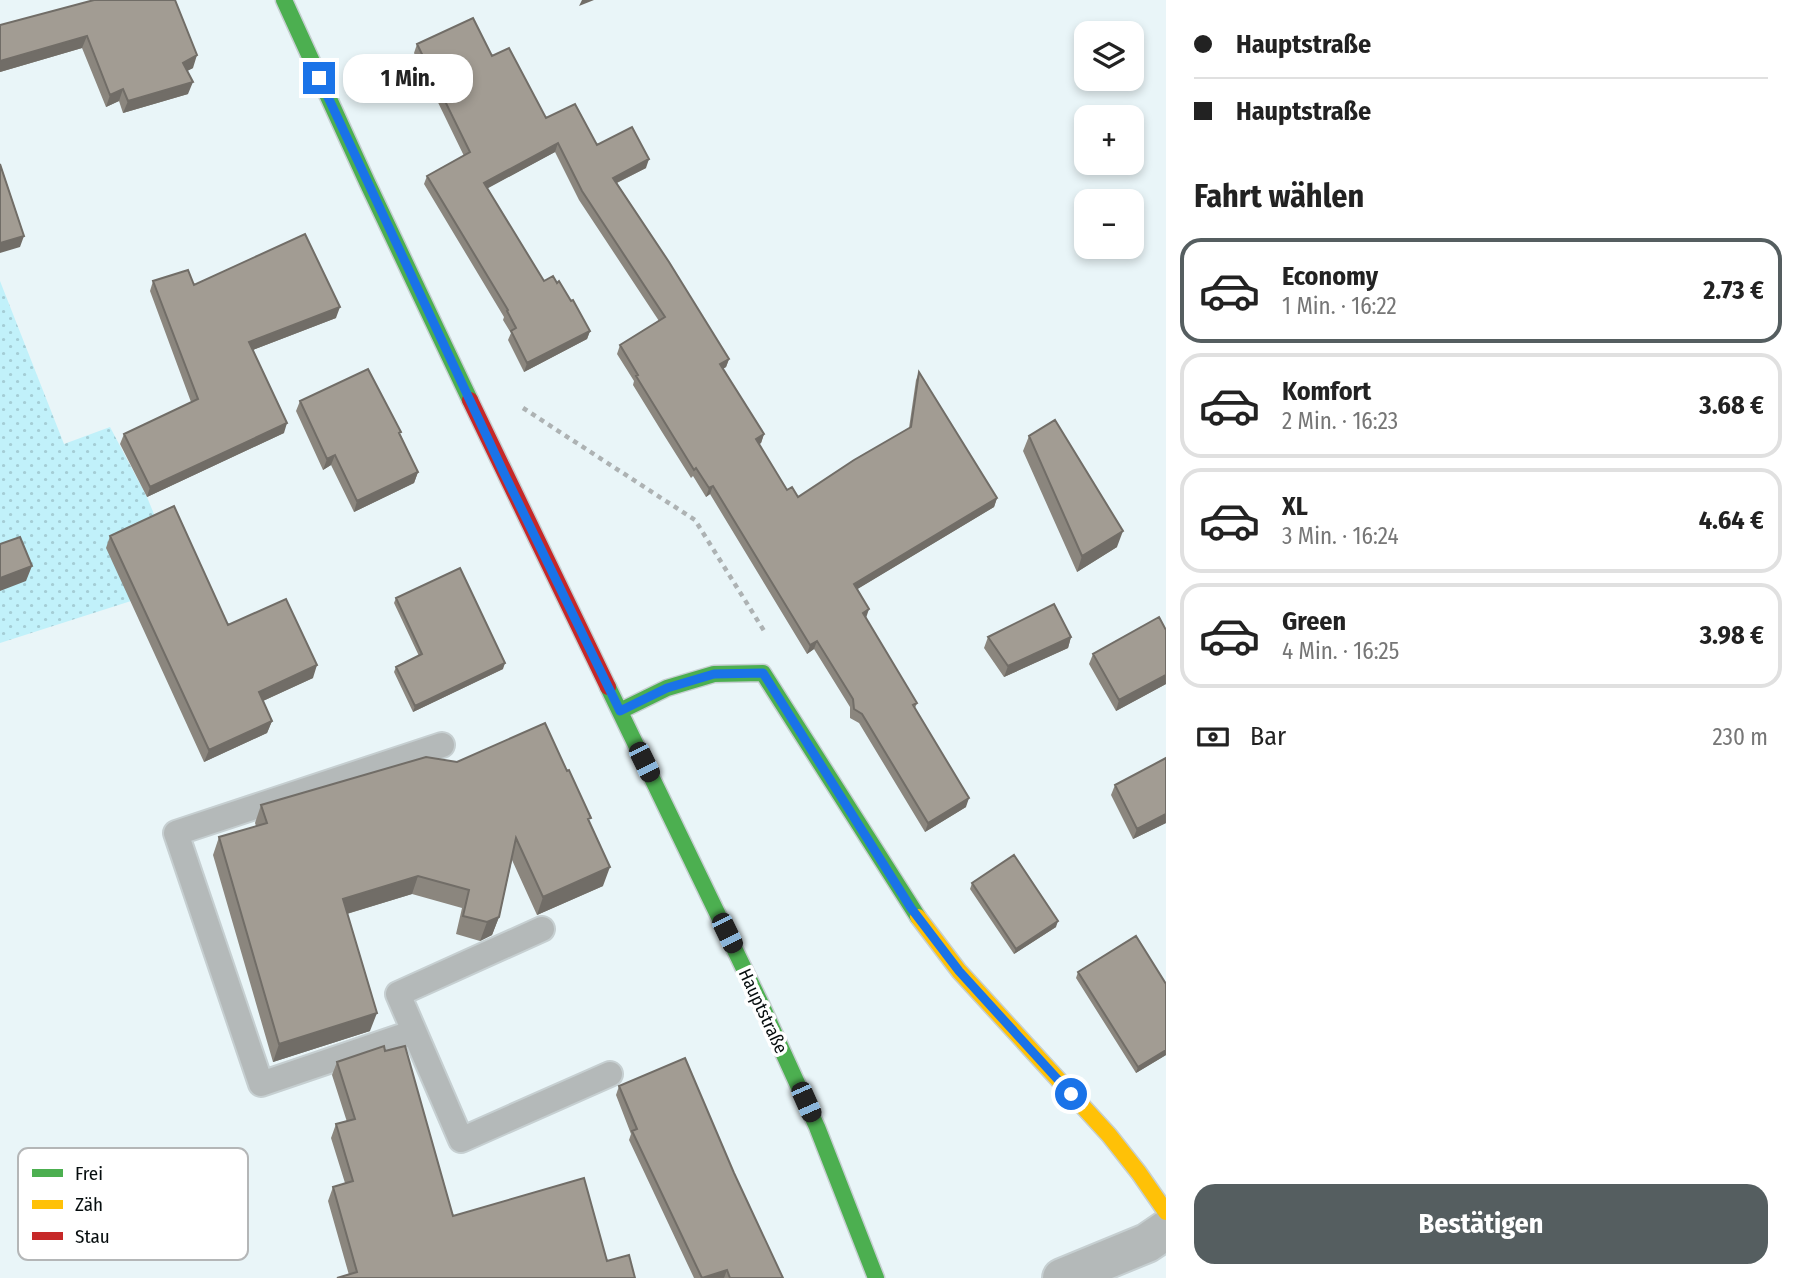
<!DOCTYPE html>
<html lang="de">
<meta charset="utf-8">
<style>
body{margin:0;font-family:"Fira Sans Condensed",sans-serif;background:#f2f2f2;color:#222;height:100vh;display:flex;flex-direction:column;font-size:26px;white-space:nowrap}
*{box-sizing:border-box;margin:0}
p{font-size:23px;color:#767676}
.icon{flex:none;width:38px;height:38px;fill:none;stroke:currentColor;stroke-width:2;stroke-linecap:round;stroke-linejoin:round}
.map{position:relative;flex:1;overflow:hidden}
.details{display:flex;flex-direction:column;background:#fff;width:630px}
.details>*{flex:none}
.hud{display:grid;align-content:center;height:154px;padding:0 28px;background:#fff}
.buttons{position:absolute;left:1074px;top:21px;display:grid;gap:14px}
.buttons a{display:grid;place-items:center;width:70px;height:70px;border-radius:14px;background:#fff;box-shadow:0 4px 10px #0003;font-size:35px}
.end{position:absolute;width:32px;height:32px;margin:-16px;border:9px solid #1a73e8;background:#fff;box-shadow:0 0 0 4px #fff}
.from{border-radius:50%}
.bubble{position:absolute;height:49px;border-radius:21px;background:#fff;box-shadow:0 4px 10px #0003;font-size:23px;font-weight:700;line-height:49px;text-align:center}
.car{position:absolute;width:21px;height:42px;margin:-21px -10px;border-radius:9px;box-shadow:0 0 5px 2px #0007;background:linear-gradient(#222 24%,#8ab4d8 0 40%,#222 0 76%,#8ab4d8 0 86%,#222 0)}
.hud b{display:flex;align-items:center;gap:24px;height:66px;font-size:26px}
.hud b+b{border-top:2px solid #e0e0e0}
.hud i{width:18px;height:18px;background:#222}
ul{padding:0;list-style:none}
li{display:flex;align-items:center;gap:21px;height:105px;margin:0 14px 10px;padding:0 14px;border:4px solid #e0e0e0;border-radius:21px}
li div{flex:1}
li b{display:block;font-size:26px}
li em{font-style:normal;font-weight:700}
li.current{border-color:#555e60}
li>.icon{width:63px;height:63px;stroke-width:1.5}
h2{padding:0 28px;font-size:32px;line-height:84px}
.pay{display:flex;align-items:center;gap:18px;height:77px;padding:0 28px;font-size:26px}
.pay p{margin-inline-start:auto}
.button{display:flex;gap:14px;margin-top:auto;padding:14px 28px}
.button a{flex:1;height:80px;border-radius:21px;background:#555e60;color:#fff;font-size:28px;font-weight:700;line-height:80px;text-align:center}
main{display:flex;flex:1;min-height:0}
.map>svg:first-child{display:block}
.green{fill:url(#green-dots)}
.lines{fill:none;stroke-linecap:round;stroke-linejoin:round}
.lane-casing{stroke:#c6cfd1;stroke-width:28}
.street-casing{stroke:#c6cfd1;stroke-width:42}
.fast-casing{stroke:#c6cfd1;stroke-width:19}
.slow-casing{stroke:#c6cfd1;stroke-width:19}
.jam-casing{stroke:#c6cfd1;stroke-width:19}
.path{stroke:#adb2b3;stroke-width:4.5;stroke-dasharray:5 5;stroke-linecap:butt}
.lane{stroke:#b4b9b9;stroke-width:24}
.street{stroke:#b4b9b9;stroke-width:38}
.fast{stroke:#4caf50;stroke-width:16}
.slow{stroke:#ffc107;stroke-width:16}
.jam{stroke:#c62828;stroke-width:16}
.wall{fill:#8b867e}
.shaded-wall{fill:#716d67}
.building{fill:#a29c93;stroke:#716d67;stroke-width:2}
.route{stroke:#1a73e8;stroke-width:9}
.labels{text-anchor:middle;stroke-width:7;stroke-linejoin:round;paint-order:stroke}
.street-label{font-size:18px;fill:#060d0e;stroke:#fff}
.key{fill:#fff;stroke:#b4b6b7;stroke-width:2}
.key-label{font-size:19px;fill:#060d0e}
</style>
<main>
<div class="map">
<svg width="1166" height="1278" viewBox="0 0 1166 1278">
<defs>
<pattern id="green-dots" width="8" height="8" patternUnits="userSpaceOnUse" patternTransform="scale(1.75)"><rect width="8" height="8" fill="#c1f1fa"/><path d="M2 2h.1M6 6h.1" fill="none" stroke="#a4cdd5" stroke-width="1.8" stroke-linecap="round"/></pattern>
</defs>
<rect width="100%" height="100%" fill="#e9f5f8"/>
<path class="green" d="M0 281 64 444 110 427 147 497 158 524 131 601 0 643Z"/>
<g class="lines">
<defs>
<path id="lane" d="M542 929 398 994 461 1140 610 1074
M414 1032 261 1084 176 833 442 745"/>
<path id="street" d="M1062 1278 1147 1243 1166 1230"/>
<path id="fast" d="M284 0 367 182 470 400
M608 687 761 1004 817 1127 876 1278
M620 711 667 688 714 674 763 673 918 917"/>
<path id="slow" d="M918 917 959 971 1109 1135 1139 1173 1166 1212"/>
<path id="jam" d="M470 400 608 687"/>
</defs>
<use href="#lane" class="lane-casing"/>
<use href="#street" class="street-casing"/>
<use href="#fast" class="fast-casing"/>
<use href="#slow" class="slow-casing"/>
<use href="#jam" class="jam-casing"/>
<path class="path" d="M523 408 695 520 766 634"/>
<use href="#lane" class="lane"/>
<use href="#street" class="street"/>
<use href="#fast" class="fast"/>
<use href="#slow" class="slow"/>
<use href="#jam" class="jam"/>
</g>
<path class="wall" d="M94 0 193 68 187 71 188 94 123 113 119 101 106 107 82 48 0 72V25Z
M417 44 492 56 546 118 597 145 646 168 617 183 729 359 726 367 723 369 764 434 761 443 759 444 787 490 798 497 909 428 916 380 919 372 997 498 994 507 857 589 866 618 917 703 915 708 966 807 925 832 859 723 850 718V707L814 649 807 654 710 494 706 497 693 476 691 478 662 432 633 385 634 381 617 354 620 345 659 321 579 200 555 152 487 188 544 281 557 283 590 331 587 339 524 372 508 340 511 333 503 320 504 317 424 184 427 176 464 156 414 53Z
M153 281 194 285 336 318 253 350 284 433 147 497 120 444 124 434 191 402 150 291Z
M300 401 400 434 418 472 414 483 354 512 331 465 323 470 296 411Z
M1029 436 1117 547 1077 572 1023 451Z
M110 536 228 625 313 678 263 701 272 721 267 733 204 762 106 548Z
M396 598 503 669 413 712 394 672 396 667 419 656 394 603Z
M1166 630V684L1116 711 1089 664 1093 654Z
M988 637H1071L1068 648 1004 677 984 648Z
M1166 758V823L1133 839 1111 795 1115 785Z
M261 805 589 821 603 886 537 915 512 860 499 917 492 935 480 941 456 934 462 908 412 894 347 914 370 1031 273 1062 213 855 219 837 256 826 255 823Z
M972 883 1056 927 1014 954 970 889Z
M1078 972 1166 984V1055L1136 1073 1076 978Z
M337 1062 453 1216 607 1261 635 1278 349 1275 328 1201 333 1187 345 1183 331 1138 336 1124 347 1122 332 1075Z
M619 1086 734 1173 783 1278H694L629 1140 631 1134 616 1095Z"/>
<path class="shaded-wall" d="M582 0H594L579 6Z
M87 36 82 48 0 72V61Z
M197 55 193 68 179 75 183 63Z
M193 82 188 94 123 113 128 101Z
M123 89 119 101 106 107 110 95Z
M558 143 555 152 481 192 484 183Z
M649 159 646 168 610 186 613 178Z
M24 236 20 247 0 253V243Z
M340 307 336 318 245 353 249 342Z
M590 331 587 339 524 372 527 363Z
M729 359 726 367 717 372 720 364Z
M287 423 284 433 147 497 150 487Z
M764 434 761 443 753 448 756 439Z
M335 455 331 465 323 470 327 459Z
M418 472 414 483 354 512 357 501Z
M713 486 710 494 706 497 709 488Z
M997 498 994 507 851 593 854 584Z
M1123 531 1117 547 1077 572 1082 556Z
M32 566 26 581 0 591V578Z
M869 609 866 618 860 622 863 613Z
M1071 637 1068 648 1004 677 1008 666Z
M817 641 814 649 807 654 810 645Z
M505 663 503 669 413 712 415 706Z
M317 665 313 678 254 705 259 692Z
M1166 675V684L1116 711 1119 700Z
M272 721 267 733 204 762 209 750Z
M969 798 966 807 925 832 928 823Z
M1166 814V823L1133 839 1137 829Z
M610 867 603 886 537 915 543 897Z
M418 876 412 894 336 917 343 899Z
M499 917 492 935 480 941 487 922Z
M1058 921 1056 927 1014 954 1016 949Z
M377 1013 370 1031 273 1062 279 1044Z
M1166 1050V1055L1136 1073 1138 1067Z
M727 1270 724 1278H702Z"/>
<path class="building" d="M94 0H175L197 55 183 63 193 82 128 101 123 89 110 95 87 36 0 61V25Z
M473 18 492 56 509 48 546 118 575 104 597 145 632 127 649 159 613 178 669 262 729 359 720 364 764 434 756 439 787 490 792 487 798 497 854 460 911 427 919 372 997 498 854 584 869 609 863 613 917 703 913 705 969 798 928 823 862 714 854 709 853 699 817 641 810 645 713 486 709 488 696 468 694 470 636 376 638 375 620 345 665 317 582 191 558 143 484 183 544 281 553 276 557 283 559 281 571 301 573 300 590 331 527 363 511 331 516 328 507 311 508 310 427 176 470 152 417 44Z
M0 164 24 236 0 243Z
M305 234 340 307 249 342 287 423 150 487 124 434 198 399 153 281 188 270 194 285Z
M368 369 401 432 399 433 418 472 357 501 335 455 327 459 300 401Z
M1055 420 1123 531 1082 556 1029 436Z
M174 506 228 625 286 599 317 665 259 692 272 721 209 750 110 536Z
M20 537 32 566 0 578V544Z
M460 568 505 663 415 706 396 667 422 654 396 598Z
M1054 604 1071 637 1008 666 988 637Z
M1159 617 1166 630V675L1119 700 1093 654Z
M545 723 567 771 569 770 591 818 588 819 610 867 543 897 516 838 499 917 487 922 463 916 469 890 418 876 343 899 377 1013 279 1044 219 837 267 823 261 805 426 757 457 762Z
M1166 758V814L1137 829 1115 785Z
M1014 855 1058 921 1016 949 972 883Z
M1136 936 1166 984V1050L1138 1067 1078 972Z
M384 1046 385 1051 405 1046 453 1216 584 1178 607 1261 629 1255 635 1278H337L357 1272 333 1187 353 1181 336 1124 355 1119 337 1062Z
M685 1058 734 1173 783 1278H730L727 1270 702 1278 632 1131 637 1129 619 1086Z"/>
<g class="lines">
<path class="route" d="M319 78 503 471 620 711 667 688 714 674 763 673 911 908 959 971 1071 1094"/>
</g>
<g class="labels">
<g class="street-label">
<text transform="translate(763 1011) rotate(65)" y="6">Hauptstraße</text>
</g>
</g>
<rect x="18" y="1148" width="230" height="112" rx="10" class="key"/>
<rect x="32" y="1169" width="31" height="8" fill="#4caf50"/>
<rect x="32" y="1200" width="31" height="9" fill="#ffc107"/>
<rect x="32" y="1232" width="31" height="8" fill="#c62828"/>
<g class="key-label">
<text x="75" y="1180">Frei</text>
<text x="75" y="1211">Zäh</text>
<text x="75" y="1243">Stau</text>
</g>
</svg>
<div class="buttons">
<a><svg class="icon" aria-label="layers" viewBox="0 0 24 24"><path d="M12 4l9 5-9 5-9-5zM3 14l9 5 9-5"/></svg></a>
<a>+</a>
<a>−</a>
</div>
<i class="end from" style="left:1071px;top:1094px"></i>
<i class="end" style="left:319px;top:78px"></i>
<div class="bubble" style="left:343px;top:54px;width:130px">1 Min.</div>
<i class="car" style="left:644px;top:762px;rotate:154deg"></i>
<i class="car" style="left:727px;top:933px;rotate:154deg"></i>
<i class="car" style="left:806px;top:1102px;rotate:156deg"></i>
</div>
<section class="details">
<div class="hud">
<b><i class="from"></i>Hauptstraße</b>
<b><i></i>Hauptstraße</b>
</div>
<h2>Fahrt wählen</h2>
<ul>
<li class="current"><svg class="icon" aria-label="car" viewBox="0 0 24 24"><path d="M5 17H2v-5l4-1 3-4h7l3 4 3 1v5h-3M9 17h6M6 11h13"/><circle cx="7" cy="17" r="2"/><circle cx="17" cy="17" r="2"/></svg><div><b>Economy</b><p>1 Min. · 16:22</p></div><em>2.73 €</em></li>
<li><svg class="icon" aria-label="car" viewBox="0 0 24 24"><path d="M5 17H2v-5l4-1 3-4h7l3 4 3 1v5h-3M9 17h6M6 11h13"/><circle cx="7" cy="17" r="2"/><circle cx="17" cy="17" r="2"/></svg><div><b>Komfort</b><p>2 Min. · 16:23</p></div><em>3.68 €</em></li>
<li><svg class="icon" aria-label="car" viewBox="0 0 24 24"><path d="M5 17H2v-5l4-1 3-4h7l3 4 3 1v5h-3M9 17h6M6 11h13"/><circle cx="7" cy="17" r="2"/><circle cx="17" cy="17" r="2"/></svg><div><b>XL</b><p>3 Min. · 16:24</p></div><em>4.64 €</em></li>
<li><svg class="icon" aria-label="car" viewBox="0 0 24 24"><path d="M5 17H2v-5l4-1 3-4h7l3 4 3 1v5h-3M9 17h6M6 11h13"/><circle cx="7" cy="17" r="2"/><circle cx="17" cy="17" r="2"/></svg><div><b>Green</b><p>4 Min. · 16:25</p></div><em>3.98 €</em></li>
</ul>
<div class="pay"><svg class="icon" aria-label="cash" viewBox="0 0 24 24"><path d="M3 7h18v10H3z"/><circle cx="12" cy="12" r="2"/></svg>Bar<p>230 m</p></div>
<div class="button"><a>Bestätigen</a></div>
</section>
</main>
